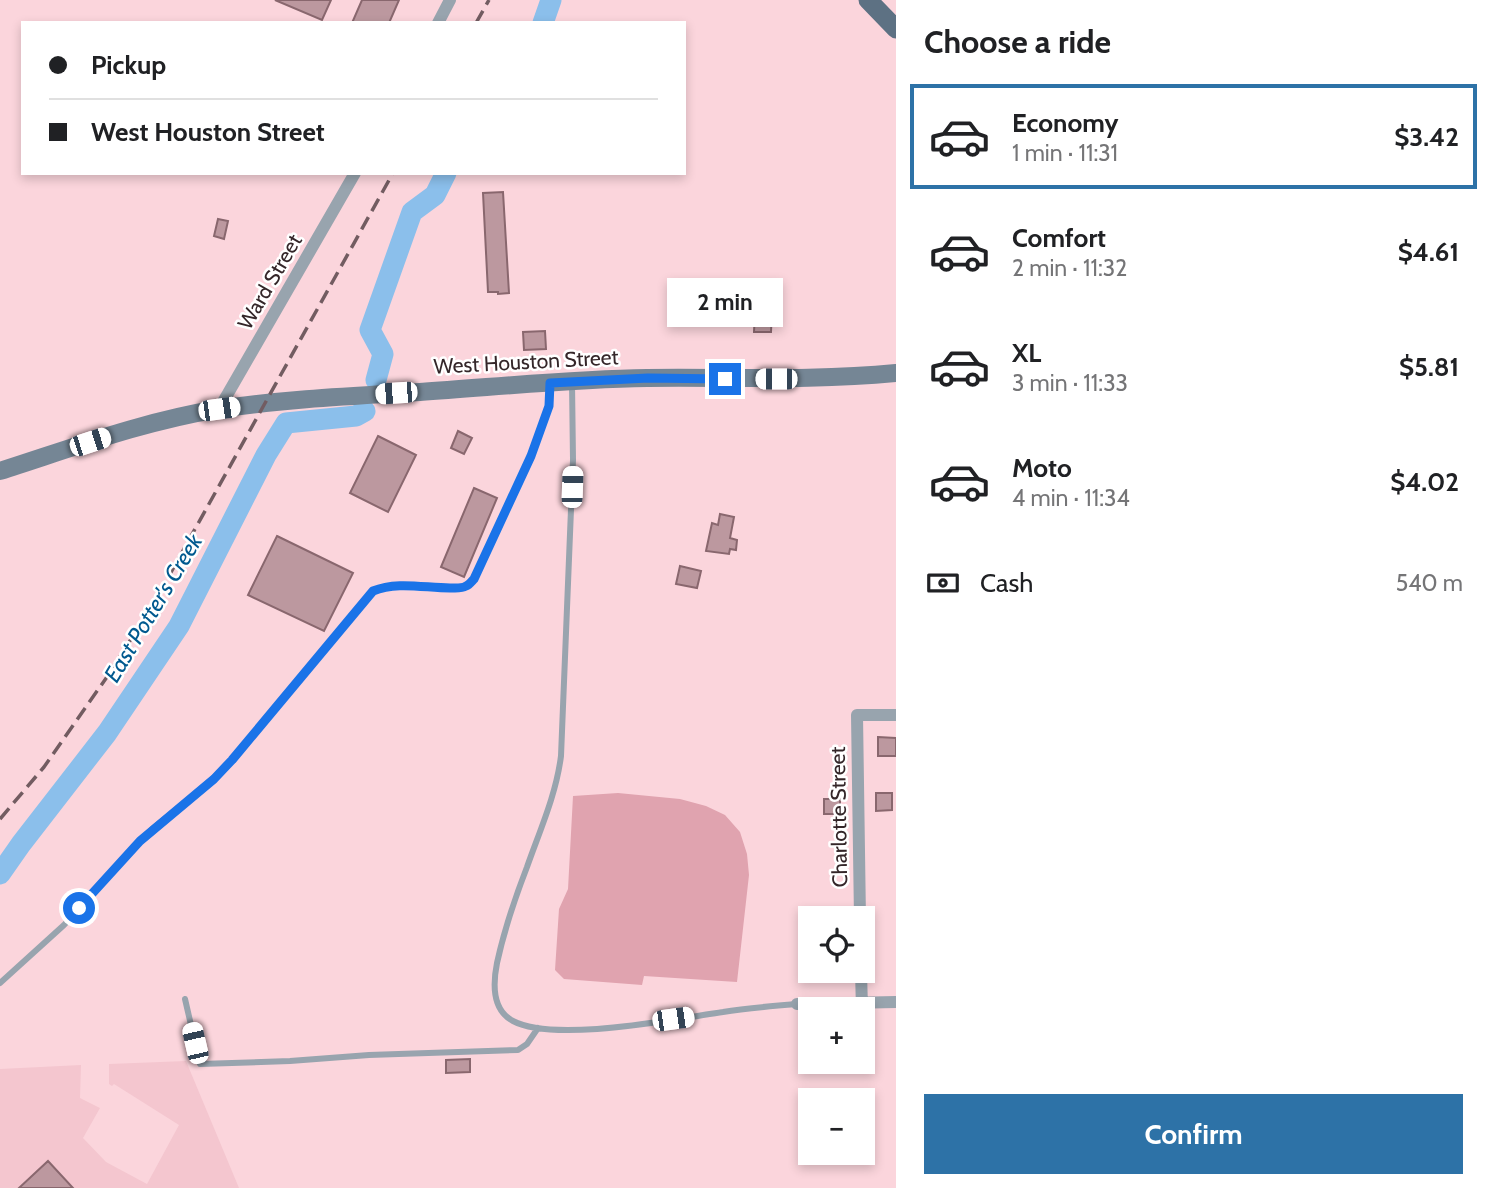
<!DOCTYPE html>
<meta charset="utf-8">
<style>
body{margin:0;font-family:Cabin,sans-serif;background:#f2f2f2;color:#202124;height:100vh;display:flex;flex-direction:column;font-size:26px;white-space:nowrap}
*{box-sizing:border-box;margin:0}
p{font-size:23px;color:#757577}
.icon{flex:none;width:38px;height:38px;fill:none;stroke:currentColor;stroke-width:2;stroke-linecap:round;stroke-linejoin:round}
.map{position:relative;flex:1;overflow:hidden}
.side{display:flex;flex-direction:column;background:#fff;width:595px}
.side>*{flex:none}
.guide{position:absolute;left:21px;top:21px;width:665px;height:154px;border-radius:0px;box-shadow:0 4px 10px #0003;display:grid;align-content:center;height:154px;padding:0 28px;background:#fff}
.controls{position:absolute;left:798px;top:906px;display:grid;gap:14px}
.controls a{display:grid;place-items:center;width:77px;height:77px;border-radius:0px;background:#fff;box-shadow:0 4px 10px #0003;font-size:35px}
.end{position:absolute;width:32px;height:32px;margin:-16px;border:9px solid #1a73e8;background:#fff;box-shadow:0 0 0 4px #fff}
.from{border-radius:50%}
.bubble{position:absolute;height:49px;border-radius:0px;background:#fff;box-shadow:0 4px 10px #0003;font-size:23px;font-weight:800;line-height:49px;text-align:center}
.car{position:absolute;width:21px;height:42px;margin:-21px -10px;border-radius:9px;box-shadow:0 0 5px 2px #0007;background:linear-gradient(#fff 24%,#345 0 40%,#fff 0 76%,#345 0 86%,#fff 0)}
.guide b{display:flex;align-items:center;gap:24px;height:66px;font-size:26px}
.guide b+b{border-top:2px solid #e0e0e0}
.guide i{width:18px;height:18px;background:#202124}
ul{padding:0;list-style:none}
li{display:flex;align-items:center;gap:21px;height:105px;margin:0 14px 10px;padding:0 14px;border:4px solid transparent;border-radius:0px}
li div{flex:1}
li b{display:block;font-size:26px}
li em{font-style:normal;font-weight:800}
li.current{border-color:#2d72a7}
li>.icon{width:63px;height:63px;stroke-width:1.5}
h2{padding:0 28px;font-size:32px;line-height:84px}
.pay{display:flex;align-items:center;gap:18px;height:77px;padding:0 28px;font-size:26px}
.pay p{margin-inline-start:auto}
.primary-button{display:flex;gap:14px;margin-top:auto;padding:14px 28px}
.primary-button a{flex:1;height:80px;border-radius:0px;background:#2d72a7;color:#fff;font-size:28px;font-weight:800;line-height:80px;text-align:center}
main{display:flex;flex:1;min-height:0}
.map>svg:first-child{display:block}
.built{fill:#f4c6cf}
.pitch{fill:#e0a3af}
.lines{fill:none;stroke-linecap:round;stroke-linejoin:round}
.river{stroke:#8bbfeb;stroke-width:21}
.building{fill:#bc989f;stroke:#89676e;stroke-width:2}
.lane{stroke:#98a4ae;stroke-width:6}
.street{stroke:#98a4ae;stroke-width:12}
.secondary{stroke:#758695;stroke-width:18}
.primary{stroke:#5d7183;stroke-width:19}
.rail{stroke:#725c61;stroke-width:3.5;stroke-dasharray:14 7;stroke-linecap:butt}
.route{stroke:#1a73e8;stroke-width:9}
.labels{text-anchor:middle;stroke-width:5;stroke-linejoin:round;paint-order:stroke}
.street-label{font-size:21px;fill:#342629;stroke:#fff}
.water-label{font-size:23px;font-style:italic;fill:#00598f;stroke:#fff}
</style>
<main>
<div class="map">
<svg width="896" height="1188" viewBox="0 0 896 1188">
<rect width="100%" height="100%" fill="#fbd5dc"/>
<path class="built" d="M186 1061 239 1188H0V1069L81 1065 80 1098 100 1108 83 1138 106 1162 147 1184 179 1125 114 1084 112 1086 109 1084V1064Z"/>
<path class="pitch" d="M618 793 680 799 706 806 725 815 740 832 747 854 749 875 737 982 644 976 642 985 564 979 555 970 559 909 568 889 573 796Z"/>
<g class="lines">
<path class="river" d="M543 23 551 0
M376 380 383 354 370 330 412 212 435 195 446 173
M0 874 21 844 107 733 179 626 266 455 286 423 356 416 365 411"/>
</g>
<path class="building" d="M275 0H331L322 20Z
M362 0H399L389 23H352Z
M503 192 509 293 498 294V292H488L483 193Z
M218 219 228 221 224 239 214 236Z
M750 300 776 301V310H772L771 332H754L755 310H750Z
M545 331 546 349 524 350 523 332Z
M458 431 472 438 464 454 451 448Z
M378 436 416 455 388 512 350 493Z
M474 488 497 498 464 577 441 567Z
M720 514 734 517 730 538 737 540 736 550 730 549 729 554 706 551 712 523 718 525Z
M277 536 353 573 324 631 248 595Z
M680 566 701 571 697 588 676 584Z
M878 737 896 738V756H878Z
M876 793H892V810L876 811Z
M824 799H840V814H824Z
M841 908V919H811V909Z
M470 1059V1072L446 1073V1060Z
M48 1161 73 1188H19Z"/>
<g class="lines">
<path class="lane" d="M572 383 573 460 561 756C556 795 540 830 527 867 515 898 504 931 497 963 493 983 492 1010 513 1021 554 1043 674 1019 723 1012 747 1008 772 1006 797 1004
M0 983 64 925 153 828 200 791 232 760 373 591C396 581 424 588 448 588 454 588 460 589 465 586 469 585 472 581 474 579L531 456 549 406 550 383
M185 999 200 1064 290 1061 369 1055 518 1050 527 1044 538 1028"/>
<path class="street" d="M438 23 450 0
M219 409 355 173
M860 919 857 715H896
M861 971 862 1009
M797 1004 896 1002"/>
<path class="secondary" d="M0 471C72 448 144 421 219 409 285 399 353 396 420 392 495 387 571 379 647 378 730 377 813 381 896 373"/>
<path class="primary" d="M868 0 896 29"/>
<path class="rail" d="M476 23 489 0
M0 819 44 767 109 674 155 601 393 173"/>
</g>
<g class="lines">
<path class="route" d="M79 908 140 841 214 779 232 760 373 591C397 581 425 588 450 588 455 588 461 589 466 586 469 585 472 581 474 579L531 456 549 406 550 383 648 378 725 379"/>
</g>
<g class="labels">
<g class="street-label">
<text transform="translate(270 282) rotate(-60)" y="7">Ward Street</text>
<text transform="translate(526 362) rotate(-3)" y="7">West Houston Street</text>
<text transform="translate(839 817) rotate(-91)" y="7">Charlotte Street</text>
</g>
<g class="water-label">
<text transform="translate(153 608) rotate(-59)" y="8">East Potter's Creek</text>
</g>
</g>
</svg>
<div class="controls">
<a><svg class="icon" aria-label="locate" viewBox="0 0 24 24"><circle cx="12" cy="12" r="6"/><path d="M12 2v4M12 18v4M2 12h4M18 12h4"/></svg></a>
<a>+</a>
<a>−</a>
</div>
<i class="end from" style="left:79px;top:908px"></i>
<i class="end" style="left:725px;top:379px"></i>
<div class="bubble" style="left:667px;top:278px;width:116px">2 min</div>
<i class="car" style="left:776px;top:379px;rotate:270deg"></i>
<i class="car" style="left:396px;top:393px;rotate:266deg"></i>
<i class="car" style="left:219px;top:409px;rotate:82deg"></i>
<i class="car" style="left:90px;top:442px;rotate:72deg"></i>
<i class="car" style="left:572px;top:487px;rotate:2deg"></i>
<i class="car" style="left:673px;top:1019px;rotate:82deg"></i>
<i class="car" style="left:195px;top:1043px;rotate:347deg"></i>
<div class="guide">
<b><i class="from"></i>Pickup</b>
<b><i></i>West Houston Street</b>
</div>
</div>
<section class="side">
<h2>Choose a ride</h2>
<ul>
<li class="current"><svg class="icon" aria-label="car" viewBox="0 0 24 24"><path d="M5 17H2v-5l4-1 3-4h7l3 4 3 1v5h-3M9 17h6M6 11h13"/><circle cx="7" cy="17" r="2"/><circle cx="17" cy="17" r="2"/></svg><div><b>Economy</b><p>1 min · 11:31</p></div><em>$3.42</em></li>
<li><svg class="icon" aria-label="car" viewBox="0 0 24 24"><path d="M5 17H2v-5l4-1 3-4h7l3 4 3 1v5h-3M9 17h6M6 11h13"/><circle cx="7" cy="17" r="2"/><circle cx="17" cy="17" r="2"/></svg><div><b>Comfort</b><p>2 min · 11:32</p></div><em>$4.61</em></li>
<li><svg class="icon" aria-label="car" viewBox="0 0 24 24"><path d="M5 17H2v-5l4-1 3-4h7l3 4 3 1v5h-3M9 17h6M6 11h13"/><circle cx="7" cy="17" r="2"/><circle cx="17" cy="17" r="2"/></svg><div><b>XL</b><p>3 min · 11:33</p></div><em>$5.81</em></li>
<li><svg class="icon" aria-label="car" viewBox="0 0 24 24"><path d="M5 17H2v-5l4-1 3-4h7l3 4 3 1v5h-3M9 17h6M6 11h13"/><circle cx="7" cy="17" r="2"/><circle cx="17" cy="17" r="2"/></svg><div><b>Moto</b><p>4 min · 11:34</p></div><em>$4.02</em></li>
</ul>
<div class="pay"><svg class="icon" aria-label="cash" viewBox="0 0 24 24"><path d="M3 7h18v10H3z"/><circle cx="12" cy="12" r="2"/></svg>Cash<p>540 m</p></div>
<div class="primary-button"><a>Confirm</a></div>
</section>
</main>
